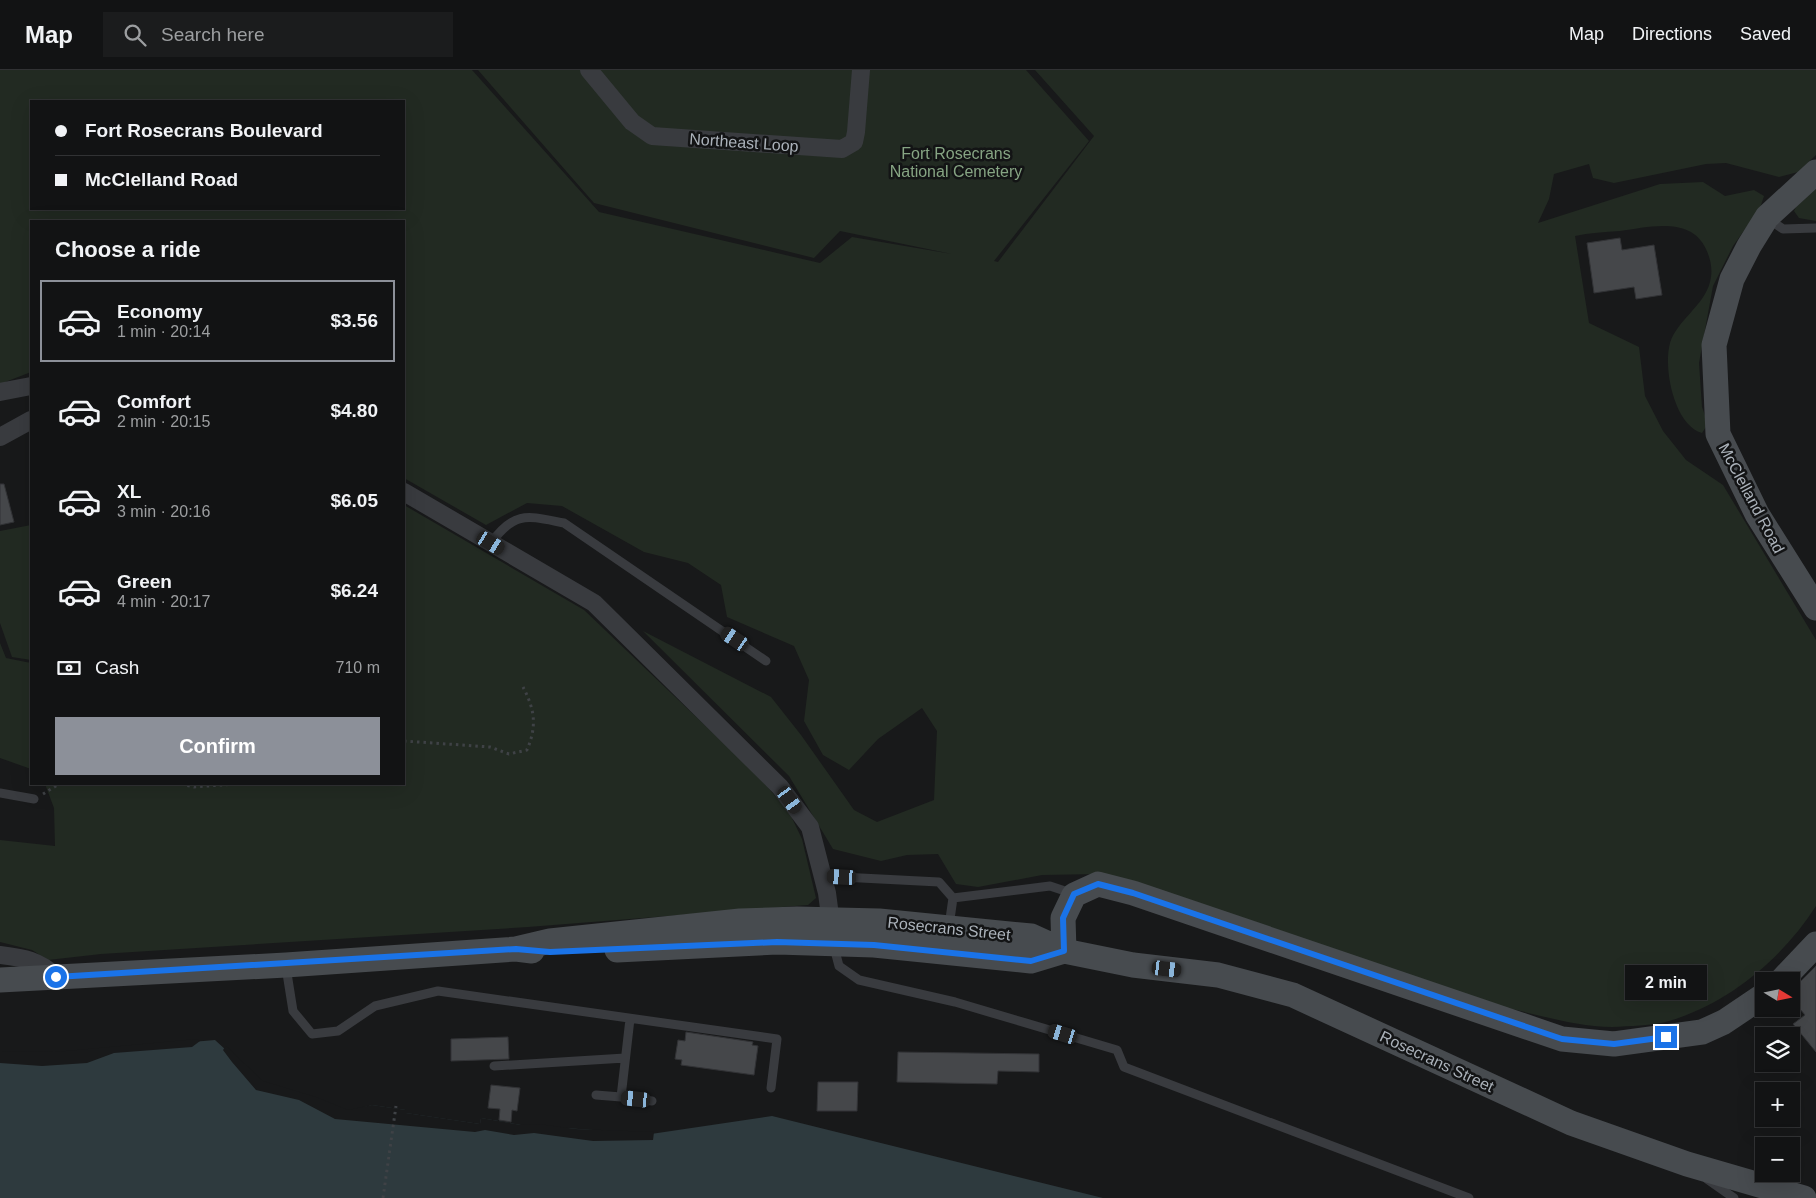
<!DOCTYPE html>
<meta charset="utf-8">
<style>
body{margin:0;font-family:Helvetica,sans-serif;background:#1b1c1d;color:#f1f3f6;height:100vh;display:flex;flex-direction:column;font-size:19px;white-space:nowrap}
*{box-sizing:border-box;margin:0}
p{font-size:16px;color:#9c9ea0}
.icon{flex:none;width:28px;height:28px;fill:none;stroke:currentColor;stroke-width:2;stroke-linecap:round;stroke-linejoin:round}
.map{position:relative;flex:1;overflow:hidden}
.details{position:absolute;left:30px;top:150px;width:375px;height:565px;display:flex;flex-direction:column;background:#121314;border-radius:0px;box-shadow:0 5px 20px #0002,0 0 0 1px #313234}
.details>*{flex:none}
.hud{position:absolute;left:30px;top:30px;width:375px;height:110px;border-radius:0px;box-shadow:0 5px 20px #0002,0 0 0 1px #313234;display:grid;align-content:center;height:110px;padding:0 25px;background:#121314}
.needle{width:32px;rotate:100deg}
.fabs{position:absolute;left:1755px;top:902px;display:grid;gap:10px}
.fabs a{display:grid;place-items:center;width:45px;height:45px;border-radius:0px;background:#121314;box-shadow:0 5px 20px #0002,0 0 0 1px #313234;font-size:25px}
.end{position:absolute;width:22px;height:22px;margin:-11px;border:6px solid #1a73e8;background:#fff;box-shadow:0 0 0 2px #fff}
.from{border-radius:50%}
.bubble{position:absolute;height:35px;border-radius:0px;background:#121314;box-shadow:0 5px 20px #0002,0 0 0 1px #313234;font-size:16px;font-weight:700;line-height:35px;text-align:center}
.car{position:absolute;width:15px;height:30px;margin:-15px -8px;border-radius:6px;box-shadow:0 0 4px 1px #0007;background:linear-gradient(#222 24%,#8ab4d8 0 40%,#222 0 76%,#8ab4d8 0 86%,#222 0)}
.hud b{display:flex;align-items:center;gap:18px;height:48px;font-size:19px}
.hud b+b{border-top:1px solid #313234}
.hud i{width:12px;height:12px;background:#f1f3f6}
ul{padding:0;list-style:none}
li{display:flex;align-items:center;gap:15px;height:82px;margin:0 10px 8px;padding:0 15px;border:2px solid transparent;border-radius:0px}
li div{flex:1}
li b{display:block;font-size:19px}
li em{font-style:normal;font-weight:700}
li.current{border-color:#8c9099}
li>.icon{width:45px;height:45px;stroke-width:1.5}
h2{padding:0 25px;font-size:22px;line-height:60px}
.pay{display:flex;align-items:center;gap:12px;height:55px;padding:0 25px;font-size:19px}
.pay p{margin-inline-start:auto}
.action{display:flex;gap:10px;margin-top:auto;padding:10px 25px}
.action a{flex:1;height:58px;border-radius:0px;background:#8c9099;color:#fff;font-size:20px;font-weight:700;line-height:58px;text-align:center}
header{display:flex;align-items:center;gap:30px;box-sizing:border-box;height:70px;padding:0 25px;background:#121314;border-bottom:1px solid #313234}
header strong{font-size:24px}
nav{display:flex;gap:28px;margin-inline-start:auto;font-size:18px}
.search{width:350px;height:45px;background:#1b1c1d;display:flex;align-items:center;gap:12px;box-sizing:border-box;padding:0 18px;border-radius:0px;color:#9c9ea0;font-size:19px}
.map>svg:first-child{display:block}
.green{fill:#222a22;fill-rule:evenodd}
.water{fill:#2e3a3e}
.pier{fill:#18191a}
.building{fill:#45474a;stroke:#323336}
.lines{fill:none;stroke-linecap:round;stroke-linejoin:round}
.path{stroke:#3f4246;stroke-width:3;stroke-dasharray:2.5 4;stroke-linecap:butt}
.lane{stroke:#393b3f;stroke-width:9}
.street{stroke:#393b3f;stroke-width:18}
.secondary{stroke:#474b4f;stroke-width:25}
.route{stroke:#1a73e8;stroke-width:6}
.labels{text-anchor:middle;stroke-width:5;stroke-linejoin:round;paint-order:stroke}
.street-label{font-size:16px;fill:#abb2ba;stroke:#131415}
.park-label{font-size:16px;fill:#86a483;stroke:#131415}
</style>
<header>
<strong>Map</strong>
<div class="search"><svg class="icon" aria-label="search" viewBox="0 0 24 24"><circle cx="10" cy="10" r="6"/><path d="M15 15l6 6"/></svg>Search here</div>
<nav><a>Map</a><a>Directions</a><a>Saved</a></nav>
</header>
<div class="map">
<svg width="1816" height="1128" viewBox="0 0 1816 1128">
<rect width="100%" height="100%" fill="#18191a"/>
<path class="green" d="M0 0H472L599 142 820 193 852 167 952 184 840 161 814 188 594 133 478 0H1026L1089 71 994 191 998 192 1094 66 1035 0H1816V85L1798 102 1779 107 1726 93 1706 94 1614 113 1593 108 1589 94 1554 104 1549 129 1538 153 1660 114 1703 112 1725 126 1754 120 1764 126 1760 138 1733 176 1713 216 1699 293 1702 337 1708 354 1702 363C1674 355 1663 298 1670 273 1677 250 1704 236 1710 212 1713 200 1711 190 1706 179 1691 146 1649 157 1620 161 1605 162 1589 163 1575 166L1589 253 1639 277 1645 326 1663 361 1686 390 1723 415 1816 570V836C1782 889 1729 933 1669 951 1652 956 1629 956 1612 957 1577 957 1540 945 1507 938L1099 804 1042 805 978 817 956 814 938 784 907 785 881 791 833 779 789 706 643 561 771 627 801 665 854 740 877 752 934 730 937 661 922 638 878 669 849 700 823 685 804 651 809 610 794 576 727 547 721 515 688 493 644 482 562 436 527 433 486 455 404 408V151H31V302L0 314ZM31 31H404V139H31Z
M1816 119V151L1799 148 1794 141 1796 137Z
M404 435 584 540 757 705 789 742 802 769 816 828 808 835 528 857 101 884 48 890 32 880 0 872V770L55 776 54 738 45 714H404Z
M31 455V590L12 587 0 553V461Z
M0 573 6 588 31 593V699L0 688Z"/>
<path class="water" d="M215 970 262 1013 347 1042 372 1035 406 1040V1043L480 1054 481 1048 521 1055 651 1064 772 1046 1103 1128H0V983L54 984Z"/>
<path class="pier" d="M197 969 200 971 192 977 114 983 87 993 42 996 0 993V981L55 982Z
M226 976 263 1011 316 1027 348 1040 372 1035 406 1040V1043L480 1054 481 1048 521 1055 539 1054 575 1059 654 1062 653 1070 593 1071 534 1063 514 1065 485 1060 475 1062 335 1049 299 1030 256 1020 232 992 223 980Z"/>
<path class="building" d="M1620 168 1622 180 1654 175 1662 225 1636 229 1634 217 1594 223 1587 173Z
M0 414H4L14 452 0 455Z
M1816 896V982L1793 954 1805 945 1791 928V921Z
M686 962 753 972 752 975 758 976 754 1005 681 995 682 990 675 989 678 970 685 971Z
M508 967 509 989 451 991V969Z
M898 982 1039 984V1002L998 1001 997 1014 897 1012Z
M818 1012H858L857 1041H817Z
M491 1015 520 1018 517 1041 512 1040 511 1052 499 1050 500 1039 488 1038Z"/>
<g class="lines">
<path class="path" d="M404 671 490 677 509 684 527 680C537 656 535 640 523 617
M181 714 194 717 235 714
M43 724 59 714
M383 1128 396 1036"/>
<path class="lane" d="M1767 148 1783 159 1816 158
M491 473C515 440 528 446 564 453L766 591
M0 723 34 729
M822 806 939 812 953 828
M949 856 953 828 1050 816 1074 824
M834 877 839 896 859 910 955 932 1117 980 1124 997 1469 1128
M286 897 293 941 312 964 338 961 375 936 438 921 777 969 771 1018
M630 949 621 1027 652 1031
M494 996 625 988
M596 1025 621 1027
M1707 1109 1734 1128"/>
<path class="street" d="M589 0 632 52 652 66 842 79 854 72 856 62 861 0
M0 322 31 316
M0 367 31 350
M404 422 594 533 780 717 810 757 827 823 832 861
M0 885C24 888 39 890 56 907"/>
<path class="secondary" d="M1816 102 1767 147 1749 176 1732 209 1714 275 1718 364 1757 444 1816 538
M516 879 550 871 740 851 797 849 879 851 1031 866 1064 881 1133 895 1218 905 1293 925 1571 1053 1687 1094 1804 1128
M617 880 777 872 874 875 1031 891 1064 881
M1064 881 1063 848 1074 825 1098 814 1133 823 1562 969 1614 974 1702 962 1724 952 1764 925
M0 910 286 895 516 879 532 881
M1781 911 1816 874"/>
</g>
<g class="lines">
<path class="route" d="M56 907 516 879 550 882 777 872 874 875 1031 891 1064 881 1063 848 1074 824 1098 814 1133 823 1562 969 1614 974 1666 967"/>
</g>
<g class="labels">
<g class="street-label">
<text transform="translate(744 72) rotate(4)" y="6">Northeast Loop</text>
<text transform="translate(1752 428) rotate(62)" y="6">McClelland Road</text>
<text transform="translate(949 858) rotate(6)" y="6">Rosecrans Street</text>
<text transform="translate(1437 991) rotate(25)" y="6">Rosecrans Street</text>
</g>
<g class="park-label">
<text x="956" y="89">Fort Rosecrans<tspan x="956" dy="18">National Cemetery</tspan></text>
</g>
</g>
</svg>
<div class="fabs">
<a><svg class="needle" viewBox="-14 -14 28 28"><path d="M0-13l5 13h-10z" fill="#e53935"/><path d="M0 13l5-13h-10z" fill="#9c9ea0"/></svg></a>
<a><svg class="icon" aria-label="layers" viewBox="0 0 24 24"><path d="M12 4l9 5-9 5-9-5zM3 14l9 5 9-5"/></svg></a>
<a>+</a>
<a>−</a>
</div>
<i class="end from" style="left:56px;top:907px"></i>
<i class="end" style="left:1666px;top:967px"></i>
<div class="bubble" style="left:1625px;top:895px;width:82px">2 min</div>
<i class="car" style="left:491px;top:473px;rotate:121deg"></i>
<i class="car" style="left:735px;top:569px;rotate:304deg"></i>
<i class="car" style="left:790px;top:730px;rotate:144deg"></i>
<i class="car" style="left:842px;top:807px;rotate:273deg"></i>
<i class="car" style="left:1167px;top:899px;rotate:97deg"></i>
<i class="car" style="left:1063px;top:964px;rotate:287deg"></i>
<i class="car" style="left:636px;top:1029px;rotate:276deg"></i>
<div class="hud">
<b><i class="from"></i>Fort Rosecrans Boulevard</b>
<b><i></i>McClelland Road</b>
</div>
<section class="details">
<h2>Choose a ride</h2>
<ul>
<li class="current"><svg class="icon" aria-label="car" viewBox="0 0 24 24"><path d="M5 17H2v-5l4-1 3-4h7l3 4 3 1v5h-3M9 17h6M6 11h13"/><circle cx="7" cy="17" r="2"/><circle cx="17" cy="17" r="2"/></svg><div><b>Economy</b><p>1 min · 20:14</p></div><em>$3.56</em></li>
<li><svg class="icon" aria-label="car" viewBox="0 0 24 24"><path d="M5 17H2v-5l4-1 3-4h7l3 4 3 1v5h-3M9 17h6M6 11h13"/><circle cx="7" cy="17" r="2"/><circle cx="17" cy="17" r="2"/></svg><div><b>Comfort</b><p>2 min · 20:15</p></div><em>$4.80</em></li>
<li><svg class="icon" aria-label="car" viewBox="0 0 24 24"><path d="M5 17H2v-5l4-1 3-4h7l3 4 3 1v5h-3M9 17h6M6 11h13"/><circle cx="7" cy="17" r="2"/><circle cx="17" cy="17" r="2"/></svg><div><b>XL</b><p>3 min · 20:16</p></div><em>$6.05</em></li>
<li><svg class="icon" aria-label="car" viewBox="0 0 24 24"><path d="M5 17H2v-5l4-1 3-4h7l3 4 3 1v5h-3M9 17h6M6 11h13"/><circle cx="7" cy="17" r="2"/><circle cx="17" cy="17" r="2"/></svg><div><b>Green</b><p>4 min · 20:17</p></div><em>$6.24</em></li>
</ul>
<div class="pay"><svg class="icon" aria-label="cash" viewBox="0 0 24 24"><path d="M3 7h18v10H3z"/><circle cx="12" cy="12" r="2"/></svg>Cash<p>710 m</p></div>
<div class="action"><a>Confirm</a></div>
</section>
</div>
